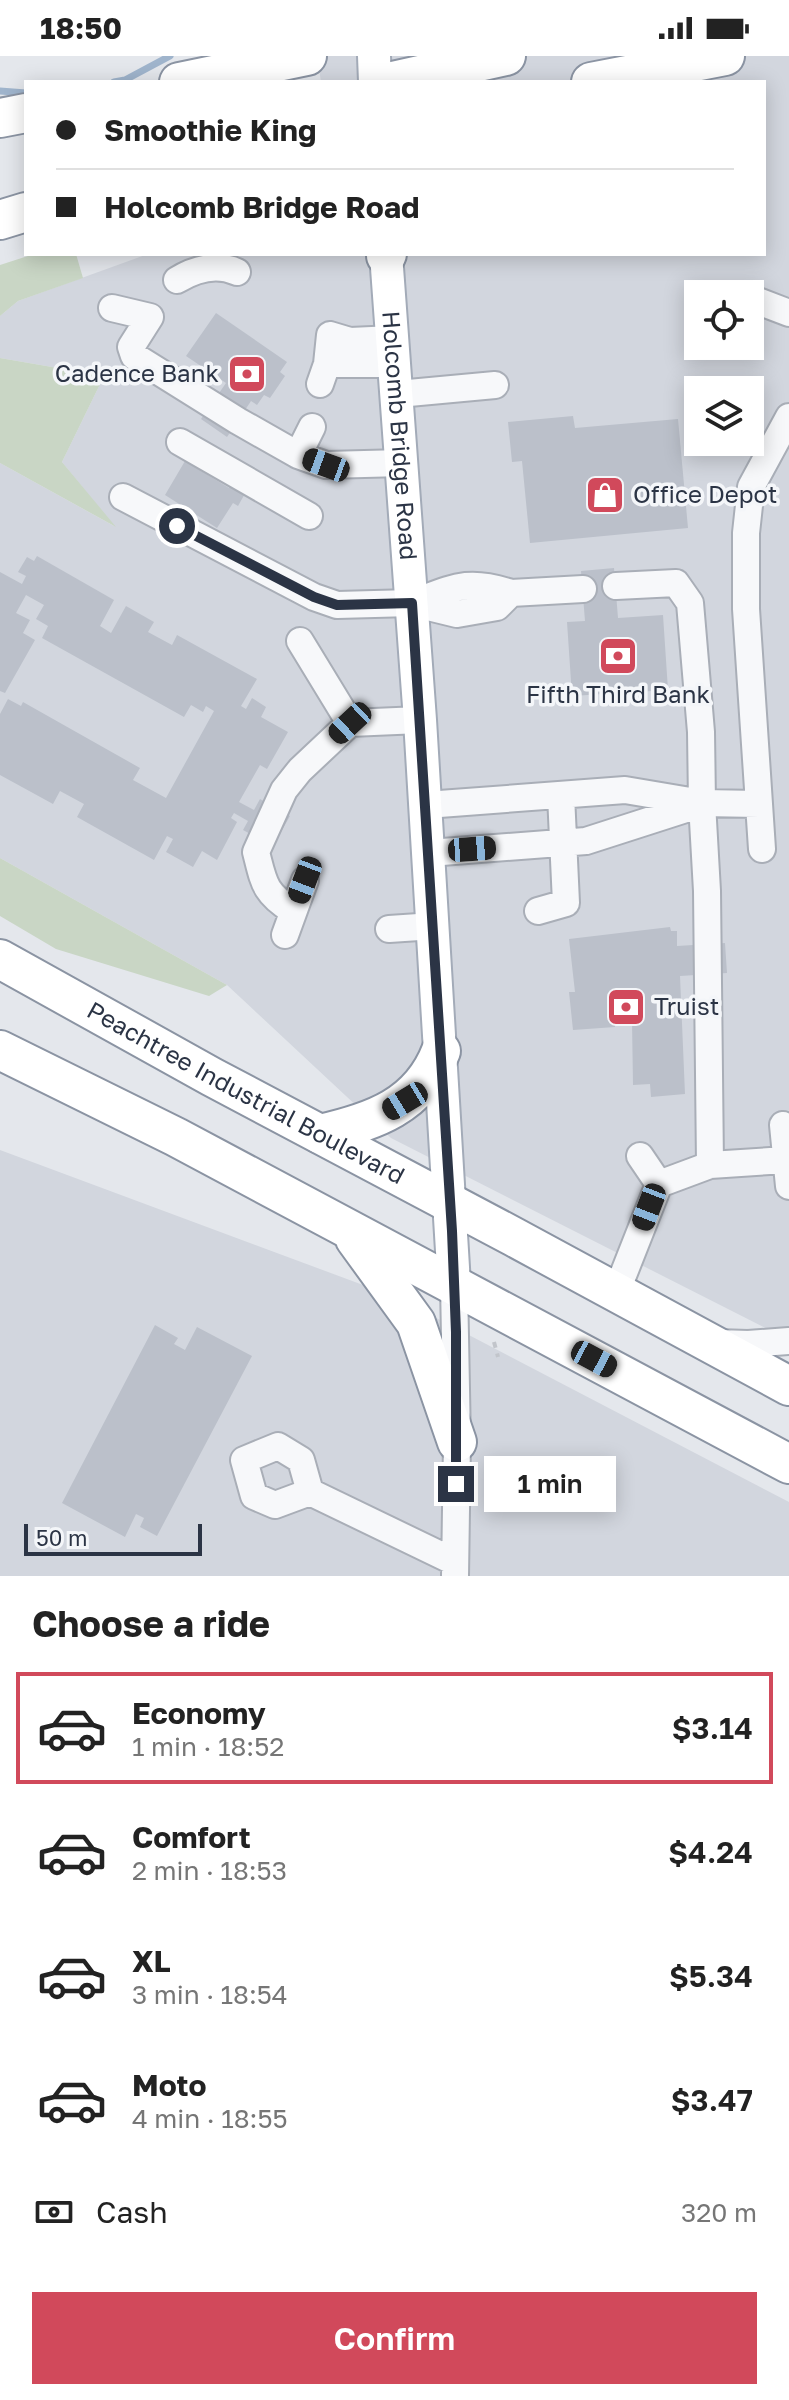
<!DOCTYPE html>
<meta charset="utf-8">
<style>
body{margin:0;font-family:"Golos Text",sans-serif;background:#f6f6f6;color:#222;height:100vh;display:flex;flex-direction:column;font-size:30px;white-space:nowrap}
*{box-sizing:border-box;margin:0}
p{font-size:26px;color:#767676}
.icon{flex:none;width:44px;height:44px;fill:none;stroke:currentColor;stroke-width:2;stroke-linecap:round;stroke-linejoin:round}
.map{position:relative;height:1520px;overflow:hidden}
.panel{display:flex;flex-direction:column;background:#fff;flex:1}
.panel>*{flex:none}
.hud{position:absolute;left:24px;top:24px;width:742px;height:176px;border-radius:0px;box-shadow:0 4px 20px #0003;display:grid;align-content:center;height:176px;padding:0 32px;background:#fff}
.fabs{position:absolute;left:684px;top:224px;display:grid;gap:16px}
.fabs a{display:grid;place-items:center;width:80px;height:80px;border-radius:0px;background:#fff;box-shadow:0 4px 20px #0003;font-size:40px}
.scale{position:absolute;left:24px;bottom:20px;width:178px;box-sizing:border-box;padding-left:8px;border:4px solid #2b3445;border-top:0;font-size:22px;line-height:28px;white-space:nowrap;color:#2b3445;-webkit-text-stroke:6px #f4f6f9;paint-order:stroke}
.end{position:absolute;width:36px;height:36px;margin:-18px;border:10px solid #2b3445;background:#fff;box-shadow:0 0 0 4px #fff}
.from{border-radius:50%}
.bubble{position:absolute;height:56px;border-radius:0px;background:#fff;box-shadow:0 4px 20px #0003;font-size:26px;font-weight:600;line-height:56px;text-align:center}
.car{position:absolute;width:24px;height:48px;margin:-24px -12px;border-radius:10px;box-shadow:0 0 6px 2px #0007;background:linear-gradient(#222 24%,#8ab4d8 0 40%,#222 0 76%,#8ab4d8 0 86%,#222 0)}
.hud b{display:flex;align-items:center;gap:28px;height:76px;font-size:30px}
.hud b+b{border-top:2px solid #e0e0e0}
.hud i{width:20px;height:20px;background:#222}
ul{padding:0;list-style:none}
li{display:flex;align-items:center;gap:24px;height:112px;margin:0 16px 12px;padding:0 16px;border:4px solid transparent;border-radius:0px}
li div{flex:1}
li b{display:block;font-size:30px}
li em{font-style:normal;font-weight:600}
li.selected{border-color:#d1495b}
li>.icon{width:72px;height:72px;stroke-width:1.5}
h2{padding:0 32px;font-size:36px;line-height:96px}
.pay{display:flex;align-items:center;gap:20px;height:88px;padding:0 32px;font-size:30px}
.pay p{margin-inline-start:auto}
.action{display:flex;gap:16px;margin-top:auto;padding:16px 32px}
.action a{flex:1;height:92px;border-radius:0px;background:#d1495b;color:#fff;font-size:32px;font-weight:600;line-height:92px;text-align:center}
.status{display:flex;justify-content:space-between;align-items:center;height:56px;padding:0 40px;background:#fff;direction:ltr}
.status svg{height:22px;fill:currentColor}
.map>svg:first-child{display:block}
.built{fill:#d2d6de;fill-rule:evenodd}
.green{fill:#c9d6c5}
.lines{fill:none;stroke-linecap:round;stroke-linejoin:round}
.stream{stroke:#9fb4cc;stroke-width:7}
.building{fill:#bbc0ca}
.minor-casing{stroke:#a9aeb7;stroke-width:30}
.major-casing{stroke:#a3abb8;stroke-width:36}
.highway-casing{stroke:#8b94a3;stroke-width:42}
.path{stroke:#c2c5cb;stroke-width:4;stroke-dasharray:6 6;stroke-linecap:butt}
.minor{stroke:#f7f8fa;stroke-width:26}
.major{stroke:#fff;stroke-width:32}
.highway{stroke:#fff;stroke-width:38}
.route{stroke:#2b3445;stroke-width:10}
.labels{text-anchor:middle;stroke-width:7;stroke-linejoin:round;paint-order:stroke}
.poi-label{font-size:24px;fill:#2b3445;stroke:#f4f6f9;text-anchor:start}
.street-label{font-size:24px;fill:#2b3445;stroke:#f4f6f9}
</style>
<div class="status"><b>18:50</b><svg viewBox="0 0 49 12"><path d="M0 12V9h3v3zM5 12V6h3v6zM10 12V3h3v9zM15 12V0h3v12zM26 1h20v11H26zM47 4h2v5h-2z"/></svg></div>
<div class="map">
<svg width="789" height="1520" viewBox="0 0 789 1520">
<rect width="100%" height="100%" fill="#e4e7ec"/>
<path class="built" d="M317 0H789V1284L391 1082 227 929 0 802V407L114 470 62 406 104 320 0 302V260L18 245 148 198H764V26H321ZM698 238H750V290H698ZM698 334H750V386H698Z
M0 1094 398 1242 789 1446V1520H0Z"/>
<path class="green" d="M34 198H76L83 222 18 245 0 260V209Z
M0 302 104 320 62 406 116 471 0 407Z
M0 802 227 929 209 940 56 893 0 860Z"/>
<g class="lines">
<path class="stream" d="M114 26 125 24 170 0
M0 35 26 37"/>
</g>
<path class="building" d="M216 257 287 306 280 316 285 320 270 342 264 339 257 349 251 345 227 381 201 363 226 327 186 300Z
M573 360 575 372 678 363 688 472 530 487 522 405 512 406 508 366Z
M185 405 229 432 233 425 247 434 238 450 233 447 217 472 165 439Z
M37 500 114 544 100 570 111 577 126 550 154 566 148 576 172 589 177 579 257 623 241 650 246 653 252 642 266 651 261 661 288 676 267 713 260 709 239 746 254 754 260 743 290 760 273 790 243 774 248 765 234 757 231 762 237 766 217 804 202 795 193 811 166 796 173 783 167 780 154 804 77 761 84 748 60 735 53 748 0 719V658L8 643 21 650 23 646 140 712 133 724 166 742 214 655 206 650 203 656 191 649 184 661 42 582 48 570 36 563 44 549 26 539 16 557 30 564 23 577 35 584 5 637 0 635V516L22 528 26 520 18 516 27 501 34 505Z
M614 512 618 562 663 559 668 634 572 640 567 566 585 565 581 515Z
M670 871 671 875H677V890L725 887 727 917 680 920 685 1038 651 1041 650 1028 633 1029 632 965 615 967V971L573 974 569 936H575L569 883Z
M155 1269 178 1282 174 1288 185 1294 197 1271 252 1300 157 1480 140 1471 144 1462 136 1458 125 1481 62 1447Z"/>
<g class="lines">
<defs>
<path id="minor" d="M177 224C195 213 217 207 237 216
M750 245H758L789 257
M112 252 150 261 131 291 134 300 238 365 298 399 312 371
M327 308H396
M320 328 327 308 330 279 350 285 394 283
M398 338 495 329
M180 386 309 460
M298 399 326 409 403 407
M123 441 314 541 337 549 412 547 457 558 497 551
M616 530 676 527 690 547 701 676 702 747 707 835 710 1109
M511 537 583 533
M412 547C453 532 467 522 511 537L498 550
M300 585 350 667 420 664
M426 749 625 734 702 747 759 748
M762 793 746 553V477L751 431 789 361
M429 797 586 785 698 749
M293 855C264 837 264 827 256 796L284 734 300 714 350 667
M538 855 566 847 561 739
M389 873 434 870
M285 879 305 824
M783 1069 789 1130
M659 1128 710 1109 786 1104
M454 1228 457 1386 455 1520
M616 1237 659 1128 640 1100
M717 1287 748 1288 789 1285
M310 1436 301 1404 278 1390 244 1404 254 1440 275 1449 310 1436 455 1506"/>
<g id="major">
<path d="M374 0 375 26"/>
<path id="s1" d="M386 198 420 664 454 1228"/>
</g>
<g id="highway">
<path d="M179 26 307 0"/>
<path d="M388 26 506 0"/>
<path d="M591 26 725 0"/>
<path d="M0 62 26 57"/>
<path d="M0 164 26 156"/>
<path d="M386 200 387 198"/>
<path id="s2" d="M0 903 212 1021 514 1181 789 1330"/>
<path d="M0 994 176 1081 789 1408"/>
<path d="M320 1078C373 1066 420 1050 441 995"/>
<path d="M355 1183 416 1267 457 1386"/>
</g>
</defs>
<use href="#minor" class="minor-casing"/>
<use href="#major" class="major-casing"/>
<use href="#highway" class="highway-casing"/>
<path class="path" d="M494 1286 498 1301"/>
<use href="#minor" class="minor"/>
<use href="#major" class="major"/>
<use href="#highway" class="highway"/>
</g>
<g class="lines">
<path class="route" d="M177 470 314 541 337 549 412 547 452 1175 456 1276V1428"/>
</g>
<defs>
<symbol id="bank-square" viewBox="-11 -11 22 22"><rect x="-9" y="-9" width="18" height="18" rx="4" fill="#d1495b" stroke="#f4f6f9"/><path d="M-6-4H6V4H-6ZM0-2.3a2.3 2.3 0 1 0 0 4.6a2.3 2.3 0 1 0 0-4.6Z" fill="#fff"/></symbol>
<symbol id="shop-square" viewBox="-11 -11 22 22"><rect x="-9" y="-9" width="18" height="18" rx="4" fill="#d1495b" stroke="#f4f6f9"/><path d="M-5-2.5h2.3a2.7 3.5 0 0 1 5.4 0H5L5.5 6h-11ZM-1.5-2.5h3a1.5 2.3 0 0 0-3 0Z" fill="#fff"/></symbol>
</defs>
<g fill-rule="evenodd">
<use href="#bank-square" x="225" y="296" width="44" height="44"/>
<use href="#shop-square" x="583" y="417" width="44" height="44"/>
<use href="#bank-square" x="596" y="578" width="44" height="44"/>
<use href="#bank-square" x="604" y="929" width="44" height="44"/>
</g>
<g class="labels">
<g class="poi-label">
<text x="219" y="326" text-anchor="end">Cadence Bank</text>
<text x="633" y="447">Office Depot</text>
<text x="618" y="647" text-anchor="middle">Fifth Third Bank</text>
<text x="654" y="959">Truist</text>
</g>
<g class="street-label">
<text dy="8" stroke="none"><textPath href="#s1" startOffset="182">Holcomb Bridge Road</textPath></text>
<text dy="8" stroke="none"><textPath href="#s2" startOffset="280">Peachtree Industrial Boulevard</textPath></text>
</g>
</g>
</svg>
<div class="fabs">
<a><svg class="icon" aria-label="locate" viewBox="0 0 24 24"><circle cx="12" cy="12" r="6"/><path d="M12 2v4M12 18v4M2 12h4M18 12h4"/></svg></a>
<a><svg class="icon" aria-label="layers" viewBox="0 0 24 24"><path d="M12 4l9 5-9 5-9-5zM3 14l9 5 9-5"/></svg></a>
</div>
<div class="scale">50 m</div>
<i class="end from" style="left:177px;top:470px"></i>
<i class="end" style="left:456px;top:1428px"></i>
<div class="bubble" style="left:484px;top:1400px;width:132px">1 min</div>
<i class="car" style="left:326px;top:409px;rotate:290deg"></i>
<i class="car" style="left:350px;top:667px;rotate:227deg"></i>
<i class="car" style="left:472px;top:793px;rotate:86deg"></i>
<i class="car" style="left:305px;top:824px;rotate:201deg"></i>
<i class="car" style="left:405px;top:1045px;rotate:239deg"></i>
<i class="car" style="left:649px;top:1151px;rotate:201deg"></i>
<i class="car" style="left:594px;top:1303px;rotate:118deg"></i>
<div class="hud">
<b><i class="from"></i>Smoothie King</b>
<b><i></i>Holcomb Bridge Road</b>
</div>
</div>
<section class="panel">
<h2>Choose a ride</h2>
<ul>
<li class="selected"><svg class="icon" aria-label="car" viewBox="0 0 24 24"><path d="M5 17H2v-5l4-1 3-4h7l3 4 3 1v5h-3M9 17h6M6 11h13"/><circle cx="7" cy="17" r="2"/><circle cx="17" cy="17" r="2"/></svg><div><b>Economy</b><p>1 min · 18:52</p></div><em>$3.14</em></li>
<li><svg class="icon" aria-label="car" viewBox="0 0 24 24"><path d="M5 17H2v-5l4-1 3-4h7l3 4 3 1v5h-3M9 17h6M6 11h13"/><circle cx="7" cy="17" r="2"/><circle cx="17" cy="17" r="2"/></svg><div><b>Comfort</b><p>2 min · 18:53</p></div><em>$4.24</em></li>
<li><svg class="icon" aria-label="car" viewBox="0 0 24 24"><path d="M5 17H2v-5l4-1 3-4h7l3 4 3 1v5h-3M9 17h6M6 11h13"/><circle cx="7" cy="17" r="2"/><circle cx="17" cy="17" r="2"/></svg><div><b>XL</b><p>3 min · 18:54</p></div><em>$5.34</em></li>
<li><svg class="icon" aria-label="car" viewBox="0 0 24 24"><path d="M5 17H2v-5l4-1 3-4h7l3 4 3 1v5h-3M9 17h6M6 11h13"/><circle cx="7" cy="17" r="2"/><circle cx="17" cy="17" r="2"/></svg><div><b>Moto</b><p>4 min · 18:55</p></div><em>$3.47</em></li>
</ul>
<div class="pay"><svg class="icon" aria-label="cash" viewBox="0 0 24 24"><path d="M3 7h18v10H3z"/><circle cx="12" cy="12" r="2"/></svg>Cash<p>320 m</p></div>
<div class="action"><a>Confirm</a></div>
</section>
